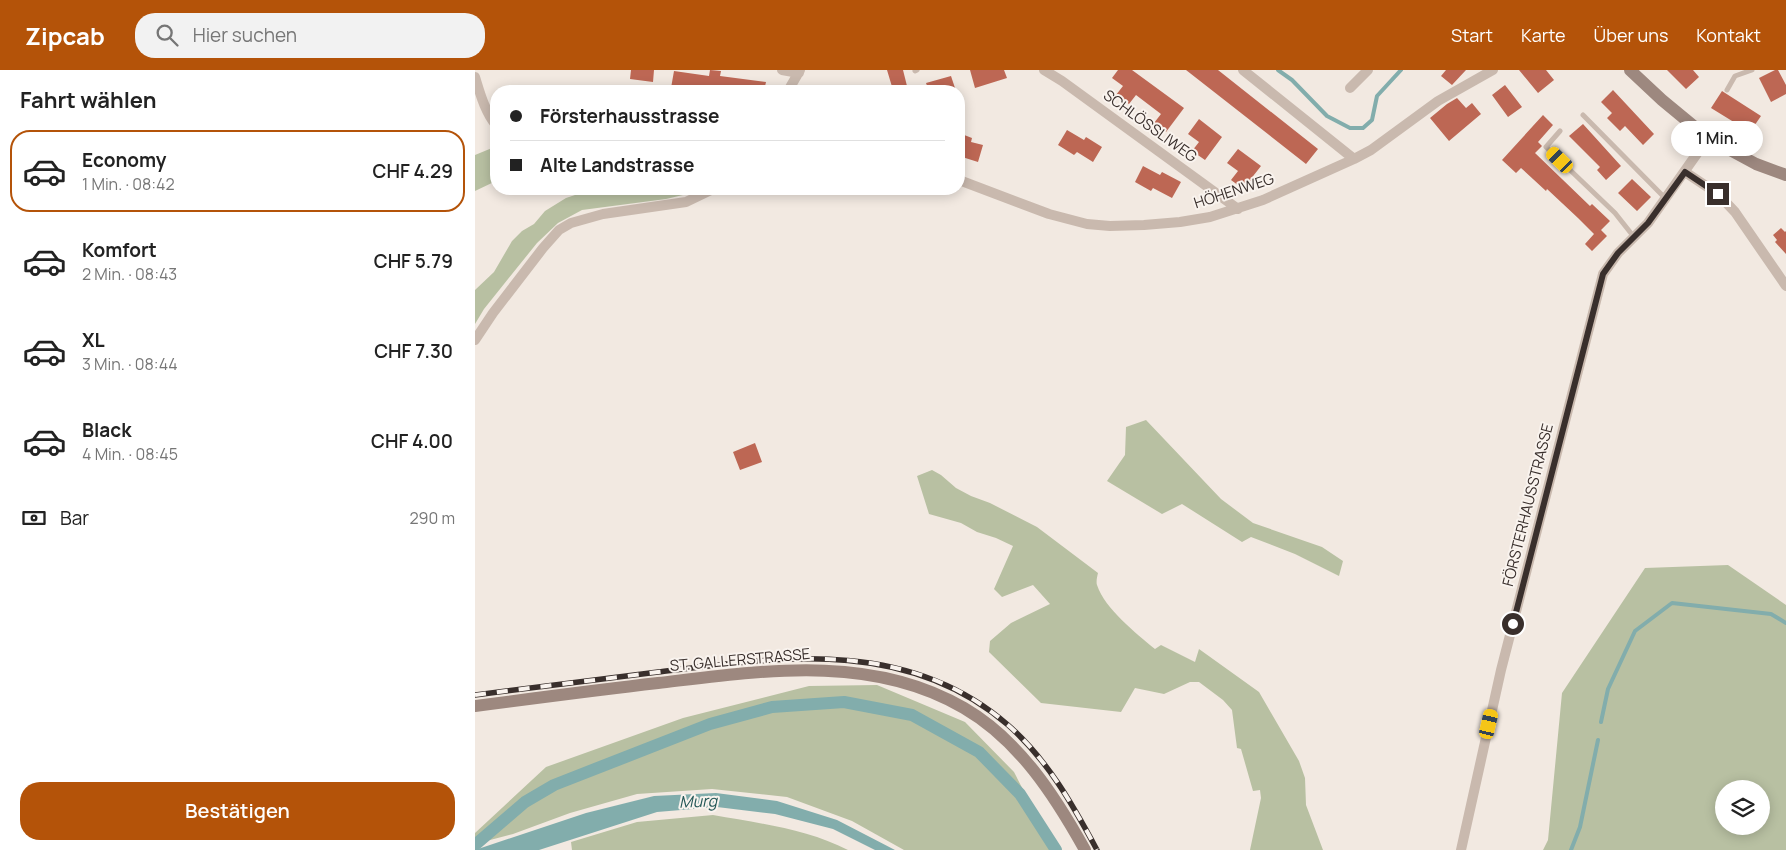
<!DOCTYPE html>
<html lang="de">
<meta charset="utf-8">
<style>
body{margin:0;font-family:Manrope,sans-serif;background:#f2f2f2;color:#222;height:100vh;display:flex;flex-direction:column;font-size:19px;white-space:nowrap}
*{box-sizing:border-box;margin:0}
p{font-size:16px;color:#767676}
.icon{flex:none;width:28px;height:28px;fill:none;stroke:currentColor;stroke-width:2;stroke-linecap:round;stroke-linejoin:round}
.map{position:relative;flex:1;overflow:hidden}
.sheet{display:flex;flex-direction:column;background:#fff;width:475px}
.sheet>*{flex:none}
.hud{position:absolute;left:15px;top:15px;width:475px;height:110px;border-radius:20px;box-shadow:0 2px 12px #0003;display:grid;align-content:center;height:110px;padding:0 20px;background:#fff}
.controls{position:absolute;left:1240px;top:710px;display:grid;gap:10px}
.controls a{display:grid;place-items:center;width:55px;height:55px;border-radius:50%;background:#fff;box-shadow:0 2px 12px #0003;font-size:25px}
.end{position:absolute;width:22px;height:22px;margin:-11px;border:6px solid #392f2c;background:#fff;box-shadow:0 0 0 2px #fff}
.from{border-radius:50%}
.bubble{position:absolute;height:35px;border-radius:18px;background:#fff;box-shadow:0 2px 12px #0003;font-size:16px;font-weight:600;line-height:35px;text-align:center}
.car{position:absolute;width:15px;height:30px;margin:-15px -8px;border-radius:6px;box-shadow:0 0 4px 1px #0007;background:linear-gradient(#f5c518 24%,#345 0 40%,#f5c518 0 76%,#345 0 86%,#f5c518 0)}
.hud b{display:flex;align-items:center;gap:18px;height:48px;font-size:19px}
.hud b+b{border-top:1px solid #e0e0e0}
.hud i{width:12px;height:12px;background:#222}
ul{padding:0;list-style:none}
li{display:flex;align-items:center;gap:15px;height:82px;margin:0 10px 8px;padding:0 10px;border:2px solid transparent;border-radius:20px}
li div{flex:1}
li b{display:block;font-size:19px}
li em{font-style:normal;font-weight:600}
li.current{border-color:#b45309}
li>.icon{width:45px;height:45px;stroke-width:1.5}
h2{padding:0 20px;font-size:22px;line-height:60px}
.pay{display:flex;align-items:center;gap:12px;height:55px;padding:0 20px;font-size:19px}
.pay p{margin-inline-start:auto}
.cta{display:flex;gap:10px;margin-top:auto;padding:10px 20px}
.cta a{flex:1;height:58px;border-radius:20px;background:#b45309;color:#fff;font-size:20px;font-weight:600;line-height:58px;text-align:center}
header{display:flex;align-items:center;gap:30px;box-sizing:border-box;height:70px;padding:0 25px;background:#b45309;color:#fff}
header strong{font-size:24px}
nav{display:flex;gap:28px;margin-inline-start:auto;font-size:18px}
.search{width:350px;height:45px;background:#f2f2f2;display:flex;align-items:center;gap:12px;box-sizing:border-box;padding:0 18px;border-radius:20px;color:#767676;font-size:19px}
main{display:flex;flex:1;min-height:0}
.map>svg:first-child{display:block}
.green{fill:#b8c0a2;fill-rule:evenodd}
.water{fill:#82adac}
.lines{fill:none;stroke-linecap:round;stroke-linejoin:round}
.stream{stroke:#82adac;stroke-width:4}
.canal{stroke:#82adac;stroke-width:12}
.building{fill:#bd6754}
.lane{stroke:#c9b9ae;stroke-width:5}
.street{stroke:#c9b9ae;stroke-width:10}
.secondary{stroke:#9d887f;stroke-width:12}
.rail-casing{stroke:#392f2c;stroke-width:5.5}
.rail{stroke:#f9f3ee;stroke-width:4;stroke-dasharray:11;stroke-linecap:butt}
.route{stroke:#392f2c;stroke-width:6}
.labels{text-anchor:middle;stroke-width:4;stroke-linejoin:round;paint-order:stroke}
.street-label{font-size:15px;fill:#392f2c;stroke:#f9f3ee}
.water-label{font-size:16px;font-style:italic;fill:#245757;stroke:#f9f3ee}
</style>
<header>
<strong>Zipcab</strong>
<div class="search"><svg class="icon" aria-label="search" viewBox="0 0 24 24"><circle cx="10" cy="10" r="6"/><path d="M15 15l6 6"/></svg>Hier suchen</div>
<nav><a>Start</a><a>Karte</a><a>Über uns</a><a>Kontakt</a></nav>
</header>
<main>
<section class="sheet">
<h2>Fahrt wählen</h2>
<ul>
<li class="current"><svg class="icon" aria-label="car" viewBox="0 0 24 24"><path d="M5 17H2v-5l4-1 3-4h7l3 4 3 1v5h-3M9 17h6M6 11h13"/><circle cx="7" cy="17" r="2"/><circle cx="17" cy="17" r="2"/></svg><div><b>Economy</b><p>1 Min. · 08:42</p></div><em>CHF 4.29</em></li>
<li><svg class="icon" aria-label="car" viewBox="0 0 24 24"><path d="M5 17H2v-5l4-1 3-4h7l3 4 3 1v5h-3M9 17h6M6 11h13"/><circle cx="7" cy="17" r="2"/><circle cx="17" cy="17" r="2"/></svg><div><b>Komfort</b><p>2 Min. · 08:43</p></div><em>CHF 5.79</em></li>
<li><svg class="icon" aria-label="car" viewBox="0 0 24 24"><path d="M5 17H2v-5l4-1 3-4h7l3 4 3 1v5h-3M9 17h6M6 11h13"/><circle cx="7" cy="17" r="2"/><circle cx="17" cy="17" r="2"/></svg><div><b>XL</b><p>3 Min. · 08:44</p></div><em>CHF 7.30</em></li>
<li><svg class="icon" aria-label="car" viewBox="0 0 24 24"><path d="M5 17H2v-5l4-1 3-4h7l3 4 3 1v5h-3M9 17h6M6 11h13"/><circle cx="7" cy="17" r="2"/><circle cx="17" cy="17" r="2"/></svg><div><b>Black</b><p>4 Min. · 08:45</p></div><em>CHF 4.00</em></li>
</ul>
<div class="pay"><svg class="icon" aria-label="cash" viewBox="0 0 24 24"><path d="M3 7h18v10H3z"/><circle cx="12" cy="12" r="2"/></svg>Bar<p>290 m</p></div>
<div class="cta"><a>Bestätigen</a></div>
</section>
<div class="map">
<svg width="1311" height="780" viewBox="0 0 1311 780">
<rect width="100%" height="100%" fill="#f2e9e1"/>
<path class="green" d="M17 78 21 79V111L0 121V85Z
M118 119H224L208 125 191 129 107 140 83 153 62 173 9 239 0 254V220L19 202 37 171 47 161 59 154 70 141 91 128Z
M671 350 746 429 778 453 847 477 868 491 864 506 820 484 776 467 767 472 707 434 687 444 632 411 650 385 651 357Z
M457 400 466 405 481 418 496 426 515 433 562 457 623 503C622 507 621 512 622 515 630 539 661 563 680 579L686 575 720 592 724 579 784 622 824 691 830 708 831 735 848 780H775L786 728 785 720 778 721 766 679 762 678 757 640 748 630 724 612H715L689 624 660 618 646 642 566 633 514 582 515 571 536 553 575 534 558 515 527 527 519 519 538 476 521 468 502 462 486 453 454 444 442 406Z
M1253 495 1311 535V780H1068L1073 770 1087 623 1170 498ZM1249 719H1286V756H1249Z
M402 615 490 652 539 702 579 780H429L377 751 312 727 237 719 162 724 95 743 38 764 0 774V763L71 697 208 648 334 616Z
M238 745C283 753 332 759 373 780H97L96 772 162 752Z"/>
<path class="water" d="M241 723 302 731 362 750 420 780H400L358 759 300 744 242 737 182 742 64 780H0L111 743 179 726Z"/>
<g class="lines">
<path class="stream" d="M803 0 817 10 852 46 875 58H888L897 50 902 26 926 0
M1126 652 1133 619 1160 561 1197 533 1296 544 1311 553
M1096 780 1105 757 1123 670"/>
<path class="canal" d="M0 775 50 732 79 715 235 654 297 637 369 632 437 645 504 682 545 724 581 780"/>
</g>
<path class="building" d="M156 0H179L178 12 155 9Z
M235 0 246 1 245 6 291 12 289 21H215L196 18 199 1 234 6Z
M412 0H428L432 16 418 20Z
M495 0H529L532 8 500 18Z
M643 0H657L709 38 691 62 679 53 686 44 661 25 654 34 641 25 648 16 637 8Z
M711 0H743L843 79 831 94Z
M971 0H991L977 15 966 6Z
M1044 0H1071L1079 10 1063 23Z
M1192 0H1218L1224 7 1211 19Z
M1300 0H1303L1311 15V24L1296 32 1284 8Z
M476 6 481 21H454L451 13Z
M1030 15 1047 37 1033 47 1017 25Z
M1138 20 1179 64 1168 75 1150 56 1145 61 1132 48 1137 43 1126 32Z
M1247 21 1286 46 1275 62 1236 38Z
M982 28 991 38 997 33 1006 44 974 71 955 48 972 34Z
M1068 45 1078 55 1063 72 1067 76 1060 83 1115 136 1117 134 1135 151 1126 160 1132 166 1117 181 1110 174 1119 164 1103 148 1072 119 1071 121 1046 98 1041 103 1027 90Z
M724 49 747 67 730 90 717 81 724 72 713 64Z
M1108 54 1146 96 1131 110 1122 100 1125 97 1094 66Z
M592 60 609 70 611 67 627 77 618 92 602 82 599 85 583 75Z
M484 63 497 68 496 72 508 75 503 92 484 86Z
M763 79 786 96 775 110 778 112 771 121 756 110 763 101 752 93Z
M668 96 685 105 687 102 706 112 697 128 678 118 676 121 660 112Z
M1157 109 1176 127 1162 141 1143 123Z
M1306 158 1310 162 1311 161V184L1300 172 1302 170 1298 165Z
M280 373 287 392 265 400 258 382Z"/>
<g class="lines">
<path class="lane" d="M440 1 442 0
M1252 20 1260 6 1277 0
M1108 45 1190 128
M1085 61 1071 77 1140 143 1159 167"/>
<path class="street" d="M307 0 324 3
M569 0 587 11 763 139
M768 0 879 89
M0 7C5 23 10 42 21 55
M875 18 893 0
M313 21 325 0
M1210 102 1243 124 1260 142 1311 216
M484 110 574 144 612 154 635 156 669 155 705 152 735 147 788 130 879 89 896 80 963 31 1018 0
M0 270 18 243 68 178 84 160 96 153 128 144 211 132 238 119
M986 780 1026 600 1128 204 1143 183 1173 153 1233 68"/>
<path class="secondary" d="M1155 0 1187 30 1233 68 1281 94 1311 105
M0 636C61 628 122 620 183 613 285 601 396 583 489 638 544 670 580 726 610 780"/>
<defs>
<path id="rail" d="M0 625C61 617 122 610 183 602 305 587 432 567 533 655 572 689 598 735 622 780"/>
</defs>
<use href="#rail" class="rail-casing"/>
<use href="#rail" class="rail"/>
</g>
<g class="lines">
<path class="route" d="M1038 554 1128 204 1143 183 1173 153 1210 102 1243 124"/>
</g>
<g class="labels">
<g class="street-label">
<text transform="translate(675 56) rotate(36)" y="5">SCHLÖSSLIWEG</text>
<text transform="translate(759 121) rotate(-18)" y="5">HÖHENWEG</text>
<text transform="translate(1053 435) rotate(-76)" y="5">FÖRSTERHAUSSTRASSE</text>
<text transform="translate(265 590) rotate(-5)" y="5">ST. GALLERSTRASSE</text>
</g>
<g class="water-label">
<text transform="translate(223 731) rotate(-2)" y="6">Murg</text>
</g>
</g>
</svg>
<div class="controls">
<a><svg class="icon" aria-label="layers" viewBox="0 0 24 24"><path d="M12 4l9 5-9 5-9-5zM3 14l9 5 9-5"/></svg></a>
</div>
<i class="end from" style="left:1038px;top:554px"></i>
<i class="end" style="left:1243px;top:124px"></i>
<div class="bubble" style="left:1196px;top:51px;width:92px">1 Min.</div>
<i class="car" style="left:1085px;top:90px;rotate:314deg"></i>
<i class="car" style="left:1014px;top:654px;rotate:13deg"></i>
<div class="hud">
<b><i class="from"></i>Försterhausstrasse</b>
<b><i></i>Alte Landstrasse</b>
</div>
</div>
</main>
